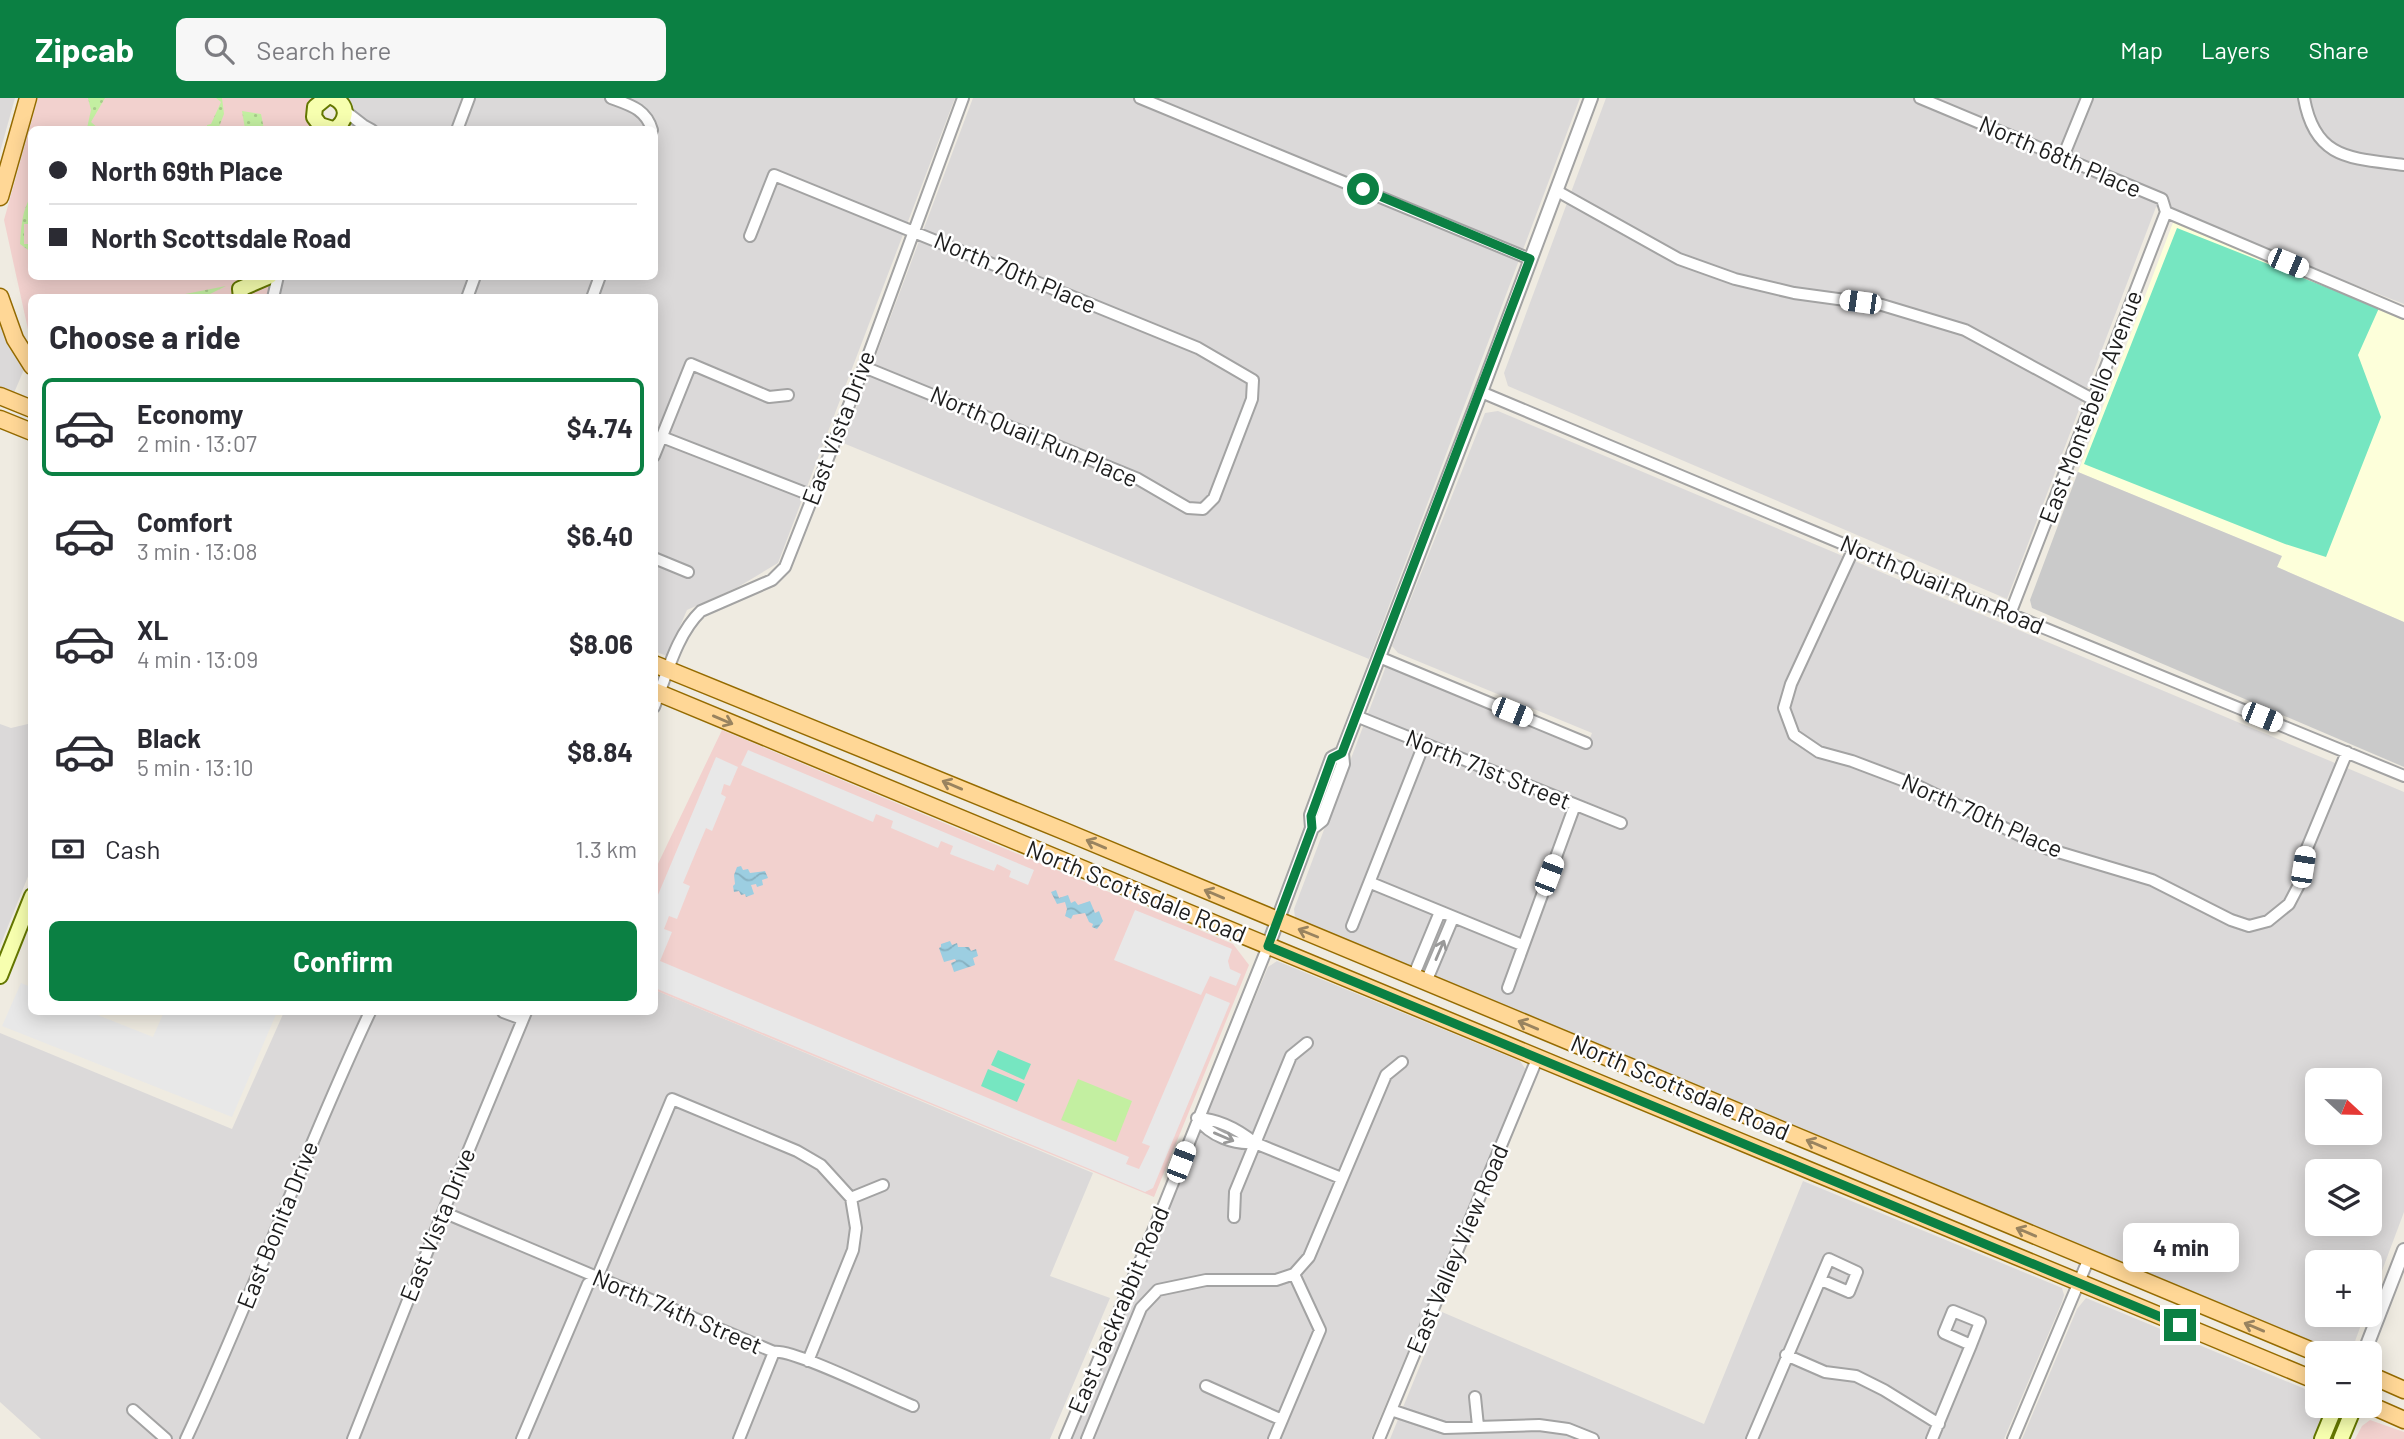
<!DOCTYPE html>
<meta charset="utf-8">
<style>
body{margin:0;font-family:Barlow,sans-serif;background:#f7f7f7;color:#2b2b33;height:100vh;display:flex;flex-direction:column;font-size:26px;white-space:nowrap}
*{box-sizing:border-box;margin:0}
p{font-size:23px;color:#7c7c81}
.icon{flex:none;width:38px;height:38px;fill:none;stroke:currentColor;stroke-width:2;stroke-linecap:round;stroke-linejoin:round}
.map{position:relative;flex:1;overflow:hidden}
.details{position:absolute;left:28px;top:196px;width:630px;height:721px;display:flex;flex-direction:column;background:#fff;border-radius:10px;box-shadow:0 4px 18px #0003}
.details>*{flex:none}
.guide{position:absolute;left:28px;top:28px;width:630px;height:154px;border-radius:10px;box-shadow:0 4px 18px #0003;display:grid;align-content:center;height:154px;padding:0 21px;background:#fff}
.needle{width:46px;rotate:112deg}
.buttons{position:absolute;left:2305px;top:970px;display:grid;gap:14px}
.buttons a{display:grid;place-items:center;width:77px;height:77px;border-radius:10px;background:#fff;box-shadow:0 4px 18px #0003;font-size:35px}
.end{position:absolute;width:32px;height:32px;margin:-16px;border:9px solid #0b8043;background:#fff;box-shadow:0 0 0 4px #fff}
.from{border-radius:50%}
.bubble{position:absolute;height:49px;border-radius:10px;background:#fff;box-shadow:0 4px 18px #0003;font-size:23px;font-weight:700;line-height:49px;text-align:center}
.car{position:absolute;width:21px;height:42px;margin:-21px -10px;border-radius:9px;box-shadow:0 0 5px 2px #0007;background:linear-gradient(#fff 24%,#345 0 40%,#fff 0 76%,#345 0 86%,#fff 0)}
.guide b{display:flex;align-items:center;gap:24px;height:66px;font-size:26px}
.guide b+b{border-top:2px solid #e1e1e2}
.guide i{width:18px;height:18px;background:#2b2b33}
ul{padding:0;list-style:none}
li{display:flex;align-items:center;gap:21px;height:98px;margin:0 14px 10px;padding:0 7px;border:4px solid transparent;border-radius:10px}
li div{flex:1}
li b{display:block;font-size:26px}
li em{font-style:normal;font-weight:700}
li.active{border-color:#0b8043}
li>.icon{width:63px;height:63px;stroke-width:1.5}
h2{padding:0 21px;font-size:32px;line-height:84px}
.pay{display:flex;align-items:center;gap:18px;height:77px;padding:0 21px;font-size:26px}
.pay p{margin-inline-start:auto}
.cta{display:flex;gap:14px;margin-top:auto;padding:14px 21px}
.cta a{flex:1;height:80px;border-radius:10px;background:#0b8043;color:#fff;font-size:28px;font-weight:700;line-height:80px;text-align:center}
header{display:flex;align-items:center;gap:42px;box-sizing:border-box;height:98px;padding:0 35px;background:#0b8043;color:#fff}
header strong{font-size:33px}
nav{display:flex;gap:38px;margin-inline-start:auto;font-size:24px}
.search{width:490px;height:63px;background:#f7f7f7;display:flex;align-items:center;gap:18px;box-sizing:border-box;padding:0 24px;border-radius:10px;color:#7c7c81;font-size:26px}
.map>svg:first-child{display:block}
.residential{fill:#dbd9d9;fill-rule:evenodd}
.commercial{fill:#f2d1ce}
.education{fill:#fdffda}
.religious{fill:#cacaca}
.grass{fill:#c3efa1}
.garden{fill:url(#garden-dots)}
.pitch{fill:#76e6c1}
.parking{fill:#e8e8e8}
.water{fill:url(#water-waves)}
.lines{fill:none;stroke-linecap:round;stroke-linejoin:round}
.minor-casing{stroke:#a3a3a3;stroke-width:14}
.tertiary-casing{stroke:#a3a3a3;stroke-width:16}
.secondary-casing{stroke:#647700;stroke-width:18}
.primary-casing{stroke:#956b00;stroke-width:19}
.minor{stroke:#fff;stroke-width:10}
.tertiary{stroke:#fff;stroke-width:12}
.secondary{stroke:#f7ffaf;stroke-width:14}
.primary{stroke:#ffd796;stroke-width:16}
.oneway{stroke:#99835f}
.oneway2{stroke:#999}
.route{stroke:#0b8043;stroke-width:9}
.labels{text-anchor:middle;stroke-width:5;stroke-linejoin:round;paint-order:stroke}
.street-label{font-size:24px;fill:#1c1c1c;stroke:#fff}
</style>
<header>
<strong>Zipcab</strong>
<div class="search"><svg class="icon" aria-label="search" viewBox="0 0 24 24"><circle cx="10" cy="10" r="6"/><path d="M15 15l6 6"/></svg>Search here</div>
<nav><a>Map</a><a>Layers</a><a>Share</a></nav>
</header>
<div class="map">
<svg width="2404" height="1341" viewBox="0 0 2404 1341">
<defs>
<pattern id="garden-dots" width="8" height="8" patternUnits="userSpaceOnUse" patternTransform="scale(1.75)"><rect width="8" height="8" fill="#c3efa1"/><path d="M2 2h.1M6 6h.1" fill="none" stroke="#a7cc8a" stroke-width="1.8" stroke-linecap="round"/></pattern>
<pattern id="water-waves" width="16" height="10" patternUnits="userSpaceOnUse" patternTransform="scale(1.75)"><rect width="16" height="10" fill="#9ccee1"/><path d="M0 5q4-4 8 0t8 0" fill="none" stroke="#86b0c0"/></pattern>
</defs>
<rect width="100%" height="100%" fill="#efebe1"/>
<path class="residential" d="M0 0H15L0 54Z
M346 0H955L778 465 738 489 687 512 667 558 654 553V200H277L284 179 654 178V32L334 31Z
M973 0H1580L1369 561 843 345Z
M1606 0H2404V206L2156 109 2007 501 1508 288 1504 275Z
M0 218 25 269 14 295 0 289Z
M1498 313 2404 694V1114L2370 1205V1164H2317V1216H2365L2354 1246 2348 1252 2337 1254 1295 820 1294 811 1386 568 1586 650 1592 635 1398 555 1392 548 1485 315ZM2317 982H2370V1034H2317ZM2317 1073H2370V1125H2317Z
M32 625 31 771 0 848V626L11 630Z
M1277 863 1520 963 1526 972 1371 1341H1070L1268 869Z
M655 892 1093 1075 1050 1178 1110 1200 1050 1341H41L0 1304V935L232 1031 284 914H654Z
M1803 1083 2062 1190 2064 1197 2062 1204 2004 1341H1390L1442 1214 1704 1326Z
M2086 1200 2317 1296V1307H2326V1309L2313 1341H2022L2077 1211Z"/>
<path class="commercial" d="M38 0H316L319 31 32 32V178L275 179 268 199 32 200 31 245 4 122Z
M722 632 1233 846 1249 867 1154 1099 655 892V772Z
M2370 1322 2404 1334V1341H2355L2362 1328Z"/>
<path class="education" d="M2174 122 2404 217V524L2277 469 2281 458 2078 374Z"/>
<path class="religious" d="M2078 374 2282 458 2277 469 2404 524V669L2032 510 2030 502Z"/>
<path class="grass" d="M1078 981 1132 1003 1116 1044 1061 1022Z"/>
<path class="garden" d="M88 0H105L91 24 99 31 87 30 91 12Z
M216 0H222L224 16 219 29 207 31V27L211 26 221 4Z
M242 13 261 16 264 31H245Z
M31 98V126H24V146H31V154L20 146C21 130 22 112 31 98Z
M226 188 204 199H175V198Z"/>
<path class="pitch" d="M2177 130 2379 210 2358 257 2381 319 2326 459 2285 446 2084 366Z
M998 952 1031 966 1024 982 991 967Z
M988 971 1025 986 1017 1004 981 988Z"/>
<path class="parking" d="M748 652 1034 772 1028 787 1009 779 1011 773 997 766 994 773 950 756 953 748 941 743 938 750 891 730 893 723 876 716 873 724 741 667Z
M716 659 738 669 730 688 724 686 721 696 726 699 712 733 706 730 683 785 690 788 677 821 669 818 664 831 672 834 660 863 1129 1059 1126 1066 1139 1071 1150 1048 1142 1045 1206 895 1230 905 1153 1090 1145 1094 655 890V804Z
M1135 812 1232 851 1228 863 1230 871 1241 876 1236 888 1210 878 1201 897 1114 862Z
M21 885 31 889 32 914H90L153 939 164 914H277L232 1019 2 928Z"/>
<path class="water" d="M741 768 743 772 748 771 750 775 765 773 768 780 762 782 763 787 757 789 756 786 751 787 754 796 746 799 745 796 741 797 739 793 734 794 733 788 735 786 734 777 737 769Z
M1056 792 1059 800 1068 797 1071 805 1075 803 1078 807 1090 803 1095 815 1099 813 1103 823 1097 831 1092 829 1093 826 1089 824 1085 815 1073 817 1071 821 1065 818 1067 811 1065 804 1057 806 1051 794Z
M950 843 952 847 957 845 958 849H969L971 853 976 851 978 858 973 860 975 867 954 874 951 865 956 863 955 861 944 864 939 850 941 849V846Z"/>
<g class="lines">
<defs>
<path id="minor" d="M611 0C630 7 646 11 652 32
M1140 0 1530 161
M1920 0 2162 101 2166 114 2010 516
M2304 0C2315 62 2351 60 2404 67
M345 13 363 27 372 32
M457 32 469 0
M2063 59 2087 0
M1557 93 1679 161 1735 181 1794 195 1882 207 1965 232 2094 302
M2166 114 2404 215
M750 138 774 77 1198 250 1253 282 1252 301 1214 400 1203 411 1188 410 1138 381 864 269
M273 200 278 178
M467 200 475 178
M592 200 600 178
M1481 294 2010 516 2404 678
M662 339 813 398
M654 358 691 266 769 299 788 297
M1854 450 1791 586 1784 610 1794 637 1819 654 1852 663 1918 688 2048 751 2152 782 2231 822 2249 828 2268 823 2289 806 2301 783 2305 755 2347 654
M654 460 688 474
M1379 559 1586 645
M654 609C667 577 676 537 701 513L772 482 785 469 864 269 963 0
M1356 618 1621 725
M1371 785 1522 847
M1352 828 1424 646
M1413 879 1440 814
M1426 884 1453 820
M1508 890 1575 707
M503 914 522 921
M1197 1020C1218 1021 1239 1032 1255 1045L1341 1080
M1197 1020C1210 1038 1234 1047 1255 1045
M851 1100 883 1087
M443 1114 774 1254C792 1250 890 1299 913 1308
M1234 1119 1235 1094 1291 958 1307 945
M1294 1176 1309 1159 1386 977 1402 964
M1953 1213 1980 1224 1971 1247 1944 1235Z
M1786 1257 1825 1274 1856 1278 1884 1292 1939 1326
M1206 1288 1282 1322
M1475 1299 1478 1328
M133 1312 166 1341
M1391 1312 1445 1330 1539 1327 1568 1331 1593 1341
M186 1341C252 1200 304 1054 370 914
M353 1341 443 1114 526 914
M522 1341 588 1186 597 1180 672 1001 797 1053 821 1067 851 1100 856 1130 853 1152 808 1263
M739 1341 774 1254
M1065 1341 1164 1107 1268 848
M1087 1341 1141 1210 1158 1192 1206 1182H1276L1294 1176
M1274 1341 1320 1232 1294 1176
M1379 1341 1537 961
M1752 1341 1829 1161 1857 1174 1849 1194 1821 1182
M1932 1341 1971 1247
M2013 1341 2089 1160"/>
<path id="tertiary" d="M1312 730 1311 717 1332 660 1342 655
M1268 848 1312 730 1322 722 1343 666 1342 655 1481 294 1591 0
M2364 1255 2404 1152"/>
<path id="secondary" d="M326 0 315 9 314 19 320 27 333 31
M333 32C347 24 350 8 334 0
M241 200 240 191 270 178
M0 878 32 798
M2322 1341 2336 1307
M2341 1341 2355 1307"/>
<path id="primary" d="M0 99 28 0
M0 199 15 241 32 268
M0 298 32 311
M0 321 32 334
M654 566 1064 733 2317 1255
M654 593 2317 1283
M2370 1277 2404 1292
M2370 1307 2404 1322"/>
</defs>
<use href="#minor" class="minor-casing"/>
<use href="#tertiary" class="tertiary-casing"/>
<use href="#secondary" class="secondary-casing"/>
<use href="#primary" class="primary-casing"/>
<use href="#minor" class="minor"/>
<use href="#tertiary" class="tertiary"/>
<use href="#secondary" class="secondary"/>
<use href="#primary" class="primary"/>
</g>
<defs><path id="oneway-shaft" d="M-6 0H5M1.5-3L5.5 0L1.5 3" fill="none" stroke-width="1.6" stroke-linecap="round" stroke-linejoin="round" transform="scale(1.75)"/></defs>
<g class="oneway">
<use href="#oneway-shaft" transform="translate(723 622) rotate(23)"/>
<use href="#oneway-shaft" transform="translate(952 687) rotate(-157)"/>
<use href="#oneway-shaft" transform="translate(1096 746) rotate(-157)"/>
<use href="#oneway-shaft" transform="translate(1214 796) rotate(-157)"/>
<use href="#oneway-shaft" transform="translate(1308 835) rotate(-158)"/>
<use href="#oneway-shaft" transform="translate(1528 927) rotate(-157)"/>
<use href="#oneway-shaft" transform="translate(1816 1046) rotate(-157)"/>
<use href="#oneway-shaft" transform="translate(2026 1134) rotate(-157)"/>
<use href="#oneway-shaft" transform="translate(2254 1229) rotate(-157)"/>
</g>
<g class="oneway2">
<use href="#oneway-shaft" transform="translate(1440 852) rotate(-67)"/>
<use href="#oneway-shaft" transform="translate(1224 1039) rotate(23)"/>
</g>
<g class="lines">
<path class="route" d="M1363 91 1530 161 1342 655 1332 660 1311 718 1312 730 1268 848 2180 1227"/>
</g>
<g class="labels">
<g class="street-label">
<text transform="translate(2060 59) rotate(23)" y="8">North 68th Place</text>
<text transform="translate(1015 175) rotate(23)" y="8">North 70th Place</text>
<text transform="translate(2091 309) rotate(-69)" y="8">East Montebello Avenue</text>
<text transform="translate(839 330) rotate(-69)" y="8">East Vista Drive</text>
<text transform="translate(1034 339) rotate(23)" y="8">North Quail Run Place</text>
<text transform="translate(1942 487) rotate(23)" y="8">North Quail Run Road</text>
<text transform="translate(1488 672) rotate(22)" y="8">North 71st Street</text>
<text transform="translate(1982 718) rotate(24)" y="8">North 70th Place</text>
<text transform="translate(1136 794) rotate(22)" y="8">North Scottsdale Road</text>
<text transform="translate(1680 990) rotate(23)" y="8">North Scottsdale Road</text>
<text transform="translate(278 1127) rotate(-68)" y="8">East Bonita Drive</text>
<text transform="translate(438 1127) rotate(-68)" y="8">East Vista Drive</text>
<text transform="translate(1458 1151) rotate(-67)" y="8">East Valley View Road</text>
<text transform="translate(1119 1212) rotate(-67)" y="8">East Jackrabbit Road</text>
<text transform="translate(677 1214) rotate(23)" y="8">North 74th Street</text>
</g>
</g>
</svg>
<div class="buttons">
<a><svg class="needle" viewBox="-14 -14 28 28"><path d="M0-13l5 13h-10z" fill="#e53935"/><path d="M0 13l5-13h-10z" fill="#7c7c81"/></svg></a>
<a><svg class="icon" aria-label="layers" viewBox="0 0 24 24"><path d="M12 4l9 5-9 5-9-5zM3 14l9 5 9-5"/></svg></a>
<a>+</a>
<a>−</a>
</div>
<i class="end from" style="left:1363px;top:91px"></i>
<i class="end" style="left:2180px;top:1227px"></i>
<div class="bubble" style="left:2123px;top:1125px;width:116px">4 min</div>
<i class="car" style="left:2288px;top:165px;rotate:113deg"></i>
<i class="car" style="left:1860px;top:204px;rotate:278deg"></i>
<i class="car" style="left:1512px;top:614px;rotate:112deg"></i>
<i class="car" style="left:2262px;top:619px;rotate:112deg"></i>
<i class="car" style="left:2303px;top:769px;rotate:9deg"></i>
<i class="car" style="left:1549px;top:777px;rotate:21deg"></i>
<i class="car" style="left:1181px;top:1064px;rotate:21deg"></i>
<div class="guide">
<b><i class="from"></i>North 69th Place</b>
<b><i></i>North Scottsdale Road</b>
</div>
<section class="details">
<h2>Choose a ride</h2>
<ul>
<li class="active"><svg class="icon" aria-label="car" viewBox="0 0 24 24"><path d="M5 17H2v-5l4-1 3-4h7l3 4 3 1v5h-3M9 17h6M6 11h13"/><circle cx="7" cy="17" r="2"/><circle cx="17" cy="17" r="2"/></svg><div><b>Economy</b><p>2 min · 13:07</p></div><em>$4.74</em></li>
<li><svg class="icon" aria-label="car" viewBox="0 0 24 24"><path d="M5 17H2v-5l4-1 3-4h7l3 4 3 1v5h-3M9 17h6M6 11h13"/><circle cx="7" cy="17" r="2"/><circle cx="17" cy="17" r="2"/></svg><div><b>Comfort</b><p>3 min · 13:08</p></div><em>$6.40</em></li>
<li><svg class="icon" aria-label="car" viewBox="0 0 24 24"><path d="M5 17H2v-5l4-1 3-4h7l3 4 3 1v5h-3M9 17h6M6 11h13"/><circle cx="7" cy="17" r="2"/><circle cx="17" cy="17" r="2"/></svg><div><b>XL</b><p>4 min · 13:09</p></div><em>$8.06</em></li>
<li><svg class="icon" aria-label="car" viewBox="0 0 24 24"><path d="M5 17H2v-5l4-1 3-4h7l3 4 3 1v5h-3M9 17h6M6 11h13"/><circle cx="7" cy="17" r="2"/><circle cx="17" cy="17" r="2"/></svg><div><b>Black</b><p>5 min · 13:10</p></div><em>$8.84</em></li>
</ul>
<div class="pay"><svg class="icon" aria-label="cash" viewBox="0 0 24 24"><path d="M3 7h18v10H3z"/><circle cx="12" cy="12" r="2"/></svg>Cash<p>1.3 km</p></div>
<div class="cta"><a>Confirm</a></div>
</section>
</div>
